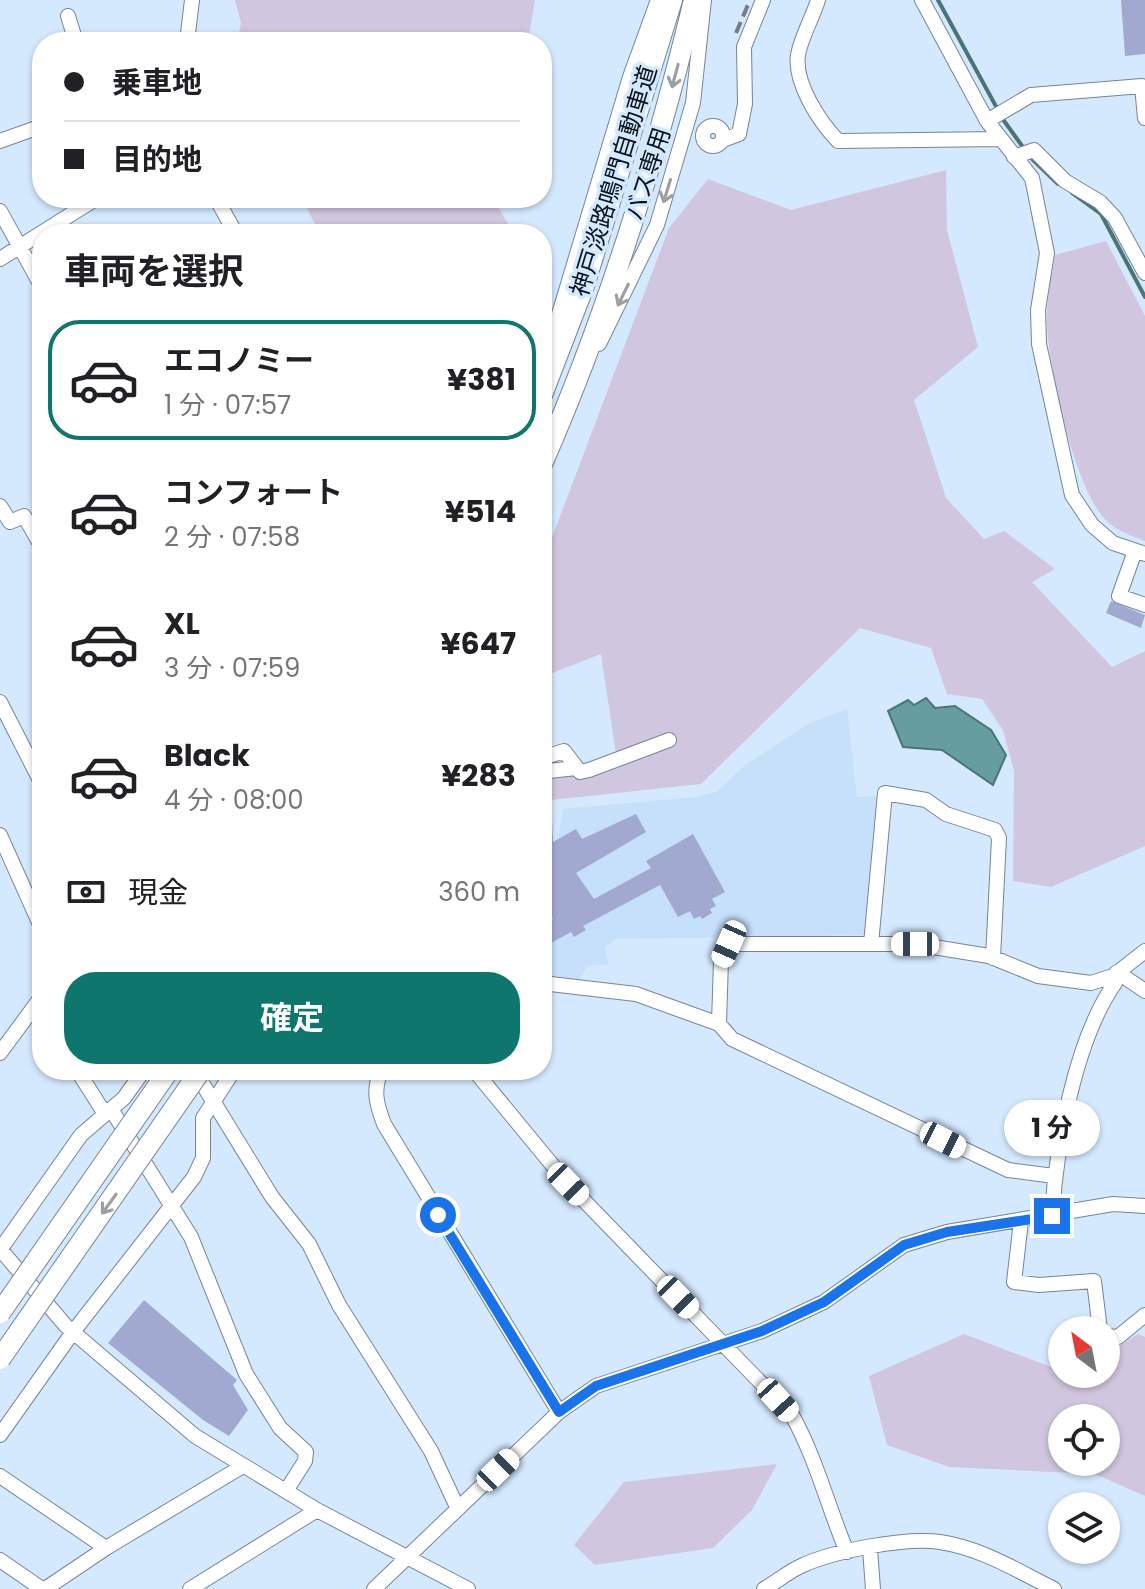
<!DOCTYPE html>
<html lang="ja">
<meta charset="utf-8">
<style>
body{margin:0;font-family:Poppins,"Noto Sans JP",sans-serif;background:#f2f2f2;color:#202124;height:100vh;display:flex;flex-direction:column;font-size:30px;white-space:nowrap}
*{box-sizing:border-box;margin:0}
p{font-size:26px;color:#757577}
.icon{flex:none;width:44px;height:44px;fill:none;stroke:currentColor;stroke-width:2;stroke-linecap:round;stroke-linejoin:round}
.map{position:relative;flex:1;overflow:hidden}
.panel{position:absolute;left:32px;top:224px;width:520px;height:856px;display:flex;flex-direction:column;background:#fff;border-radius:32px;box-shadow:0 2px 6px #0004}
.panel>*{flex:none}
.hud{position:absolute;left:32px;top:32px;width:520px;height:176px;border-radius:32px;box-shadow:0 2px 6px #0004;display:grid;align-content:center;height:176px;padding:0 32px;background:#fff}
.needle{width:52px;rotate:328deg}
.buttons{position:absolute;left:1048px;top:1316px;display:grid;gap:16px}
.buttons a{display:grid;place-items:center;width:72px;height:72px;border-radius:50%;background:#fff;box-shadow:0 2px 6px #0004;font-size:40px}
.end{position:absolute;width:36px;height:36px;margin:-18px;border:10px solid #1a73e8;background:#fff;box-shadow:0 0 0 4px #fff}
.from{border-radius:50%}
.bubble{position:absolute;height:56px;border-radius:28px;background:#fff;box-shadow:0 2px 6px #0004;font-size:26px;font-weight:700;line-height:56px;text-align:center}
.car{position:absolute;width:24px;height:48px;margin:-24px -12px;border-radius:10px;box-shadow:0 0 6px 2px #0007;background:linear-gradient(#fff 24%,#345 0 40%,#fff 0 76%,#345 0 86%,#fff 0)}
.hud b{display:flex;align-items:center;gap:28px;height:76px;font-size:30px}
.hud b+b{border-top:2px solid #e0e0e0}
.hud i{width:20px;height:20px;background:#202124}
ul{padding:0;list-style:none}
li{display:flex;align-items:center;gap:24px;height:120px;margin:0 16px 12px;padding:0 16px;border:4px solid transparent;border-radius:32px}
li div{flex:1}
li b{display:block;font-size:30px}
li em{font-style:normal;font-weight:700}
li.on{border-color:#0f766e}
li>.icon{width:72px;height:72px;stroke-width:1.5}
h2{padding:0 32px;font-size:36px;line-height:96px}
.pay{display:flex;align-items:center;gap:20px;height:88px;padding:0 32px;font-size:30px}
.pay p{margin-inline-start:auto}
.cta{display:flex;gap:16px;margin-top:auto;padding:16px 32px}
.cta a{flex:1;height:92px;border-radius:32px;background:#0f766e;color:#fff;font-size:32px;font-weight:700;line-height:92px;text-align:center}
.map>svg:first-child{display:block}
.built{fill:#c6dffb}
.green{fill:#d0c6df;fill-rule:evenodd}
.water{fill:#669e9f;stroke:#4b7477;stroke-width:2}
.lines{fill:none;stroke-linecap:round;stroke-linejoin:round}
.stream{stroke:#4b7477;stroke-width:4}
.building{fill:#a1a9d1}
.minor-casing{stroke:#738598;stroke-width:16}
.highway-casing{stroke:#738598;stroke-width:22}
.minor{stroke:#fff;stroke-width:14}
.highway{stroke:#fff;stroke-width:20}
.rail{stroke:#717f8d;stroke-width:4;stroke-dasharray:12 6;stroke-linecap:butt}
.highway-bridge-casing{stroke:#738598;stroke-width:22;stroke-linecap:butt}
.highway-bridge{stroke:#fff;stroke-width:20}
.oneway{stroke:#9da0a3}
.route{stroke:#1a73e8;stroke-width:10}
.labels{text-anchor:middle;stroke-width:7;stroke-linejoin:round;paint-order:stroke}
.street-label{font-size:24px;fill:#0b1219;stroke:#d5e9fe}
</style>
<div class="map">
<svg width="1145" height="1589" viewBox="0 0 1145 1589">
<rect width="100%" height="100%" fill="#d5e9fe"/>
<path class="built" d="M847 709 857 797 877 796 866 935 615 939 605 948 609 964 588 966 577 982 542 975V851L557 843 563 809 697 797 716 792 745 765 810 723Z"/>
<path class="green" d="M235 0H535L528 42H237L241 23Z
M946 170 947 230 978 347 914 400 946 498 984 539 1004 531 1055 569 1032 582 1112 667 1145 651V846L1051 887 1013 881 1014 771 1003 730 982 699 947 694 931 648 860 628 701 784 542 801V782L616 754 601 654 542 677V564L669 228 708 179 791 210Z
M302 198H499L498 207 514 234H320Z
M1106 241 1145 316V541C1129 535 1114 530 1103 517 1074 483 1046 361 1047 316 1047 296 1052 275 1055 255Z
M964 1334 1062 1371V1374H1106V1354L1138 1334 1145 1337V1496L1095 1474 949 1467 887 1445 869 1376ZM1106 1418V1462H1062V1418Z
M777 1464 752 1510 713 1548 595 1565 574 1545 624 1482Z"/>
<path class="water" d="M926 698 935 708 955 706 991 730 1006 755 993 785 942 750 903 747 888 711 908 700 914 705Z"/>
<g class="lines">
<path class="stream" d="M938 0 998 110
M1002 118 1025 150
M1030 157 1058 184
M1072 193 1101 214 1145 297"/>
</g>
<path class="building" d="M1121 0H1145V54L1125 56Z
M1111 601 1145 615 1141 628 1106 613Z
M636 814 646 832 576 873 594 899 651 868 646 861 693 834 725 892 712 899 716 906 710 909 712 913 702 919 700 916 694 919 690 911 678 917 660 885 583 926 586 930 574 937 571 932 542 948V925L553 919 542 899V821H552L553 842 576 829 582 839Z
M144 1300 237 1380 233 1385 248 1410 229 1436 203 1420 108 1343Z"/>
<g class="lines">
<defs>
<path id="minor" d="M818 0C813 17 801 37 798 55 794 83 819 121 838 141L1000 139
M922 0 987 121 1032 178 1047 253 1038 310 1039 344 1072 495 1092 525 1113 543 1145 554
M68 16 76 42
M187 42 192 0
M987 121 1031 95 1142 86 1145 118
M703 136a10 10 0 1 1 20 0a10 10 0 1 1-20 0Z
M723 140 739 134 745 104 744 47 763 0
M0 141 42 126
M1014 157 1034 150 1065 181 1100 202 1115 218 1145 273
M216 198 236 234
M0 211 42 287
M0 259 97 198
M599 344 657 225 693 103 704 0
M542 371 630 77 658 0
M0 506 10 522 24 516 42 547
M1135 551 1119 596 1145 605
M0 702 42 784
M542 758 564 751 580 772 589 770 669 740
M549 771 576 768
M0 835 42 929
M871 944 885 793 926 800 946 814 995 830 999 838 993 958
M1117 972 1145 991
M542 983 636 994 719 1024 732 1039 1008 1170 1054 1176
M719 1024 721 960 729 944H915L989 956 1038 976 1091 983 1113 976 1145 951
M0 1053 42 996
M77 1070 105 1114
M194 1070 272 1197 309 1244 339 1305 431 1451 458 1509
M381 1070C373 1091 376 1103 384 1124L559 1412
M474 1070 568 1184 792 1415C816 1458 828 1507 847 1552
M111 1109 191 1237 246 1374 280 1428 306 1452 305 1461 286 1491
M1052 1216C1056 1147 1075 1040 1115 983L1113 976
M1021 1221 1014 1282 1039 1285 1094 1281 1100 1330
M0 1249 66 1326 195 1436 317 1510 468 1589
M0 1250 81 1135 124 1098 144 1070
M1106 1336 1118 1337 1145 1315
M0 1435 73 1332 194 1177 203 1158V1118L234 1070
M0 1476 106 1548 243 1466
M870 1549 873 1589
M0 1560 42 1589
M45 1589 106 1548
M190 1589 317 1510
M374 1589 559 1412 596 1386 762 1331 824 1302 904 1245 947 1232 1113 1204 1145 1206
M764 1589C776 1582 788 1572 801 1566 833 1551 905 1537 940 1542 981 1548 1018 1571 1054 1589"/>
<path id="highway" d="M542 395 584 286 672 0
M542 464C607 316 656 157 694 0"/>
</defs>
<use href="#minor" class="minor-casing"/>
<use href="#highway" class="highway-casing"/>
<use href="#minor" class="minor"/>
<use href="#highway" class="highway"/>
<path class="rail" d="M736 33 750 0"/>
<defs>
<path id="highway-bridge" d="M0 1313 169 1070
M0 1359 201 1070"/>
</defs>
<use href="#highway-bridge" class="highway-bridge-casing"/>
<use href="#highway-bridge" class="highway-bridge"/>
</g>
<defs><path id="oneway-shaft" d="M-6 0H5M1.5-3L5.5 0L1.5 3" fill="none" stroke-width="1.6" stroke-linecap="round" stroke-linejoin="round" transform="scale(2)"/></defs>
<g class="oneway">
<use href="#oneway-shaft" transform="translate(675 76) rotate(105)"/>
<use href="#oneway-shaft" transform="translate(667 191) rotate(107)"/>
<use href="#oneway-shaft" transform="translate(623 295) rotate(116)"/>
<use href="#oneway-shaft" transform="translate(109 1204) rotate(126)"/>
</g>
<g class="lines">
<path class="route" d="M438 1215 559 1412 596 1386 762 1331 824 1302 904 1245 947 1232 1052 1216"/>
</g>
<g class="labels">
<g class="street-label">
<text transform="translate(648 174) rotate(-72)" y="8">バス専用</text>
<text transform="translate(614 181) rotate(-73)" y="8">神戸淡路鳴門自動車道</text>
</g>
</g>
</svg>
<div class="buttons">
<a><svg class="needle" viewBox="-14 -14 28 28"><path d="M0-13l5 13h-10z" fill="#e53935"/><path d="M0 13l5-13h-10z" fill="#757577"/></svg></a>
<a><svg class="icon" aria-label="locate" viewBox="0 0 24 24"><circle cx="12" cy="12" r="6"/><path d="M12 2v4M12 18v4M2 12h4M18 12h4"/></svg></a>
<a><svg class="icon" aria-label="layers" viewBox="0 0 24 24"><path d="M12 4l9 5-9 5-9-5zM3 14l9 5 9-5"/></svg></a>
</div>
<i class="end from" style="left:438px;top:1215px"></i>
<i class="end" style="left:1052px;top:1216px"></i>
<div class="bubble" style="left:1004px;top:1100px;width:96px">1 分</div>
<i class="car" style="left:729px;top:944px;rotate:204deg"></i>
<i class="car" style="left:915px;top:944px;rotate:270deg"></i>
<i class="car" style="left:943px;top:1140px;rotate:117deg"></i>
<i class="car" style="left:568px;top:1184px;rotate:136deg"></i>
<i class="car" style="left:678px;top:1297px;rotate:136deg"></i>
<i class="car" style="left:778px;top:1400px;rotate:138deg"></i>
<i class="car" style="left:498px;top:1470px;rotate:46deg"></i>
<div class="hud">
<b><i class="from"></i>乗車地</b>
<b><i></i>目的地</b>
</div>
<section class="panel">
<h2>車両を選択</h2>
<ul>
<li class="on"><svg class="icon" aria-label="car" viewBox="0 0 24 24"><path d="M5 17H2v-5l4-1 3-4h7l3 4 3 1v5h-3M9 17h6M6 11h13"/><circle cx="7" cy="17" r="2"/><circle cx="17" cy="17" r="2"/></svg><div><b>エコノミー</b><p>1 分 · 07:57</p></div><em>¥381</em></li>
<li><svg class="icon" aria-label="car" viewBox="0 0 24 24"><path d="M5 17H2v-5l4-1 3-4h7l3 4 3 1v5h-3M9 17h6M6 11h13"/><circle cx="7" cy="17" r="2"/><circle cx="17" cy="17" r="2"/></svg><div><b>コンフォート</b><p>2 分 · 07:58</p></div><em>¥514</em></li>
<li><svg class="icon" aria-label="car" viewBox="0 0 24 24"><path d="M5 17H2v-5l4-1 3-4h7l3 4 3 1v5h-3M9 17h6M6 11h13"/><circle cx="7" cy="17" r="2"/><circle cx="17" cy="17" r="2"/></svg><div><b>XL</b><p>3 分 · 07:59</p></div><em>¥647</em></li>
<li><svg class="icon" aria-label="car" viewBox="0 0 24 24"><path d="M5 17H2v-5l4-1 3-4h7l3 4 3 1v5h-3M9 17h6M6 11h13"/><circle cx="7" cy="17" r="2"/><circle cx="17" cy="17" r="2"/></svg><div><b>Black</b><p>4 分 · 08:00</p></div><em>¥283</em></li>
</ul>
<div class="pay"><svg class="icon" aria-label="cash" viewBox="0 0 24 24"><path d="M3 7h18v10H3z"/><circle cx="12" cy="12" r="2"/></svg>現金<p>360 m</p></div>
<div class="cta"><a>確定</a></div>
</section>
</div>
